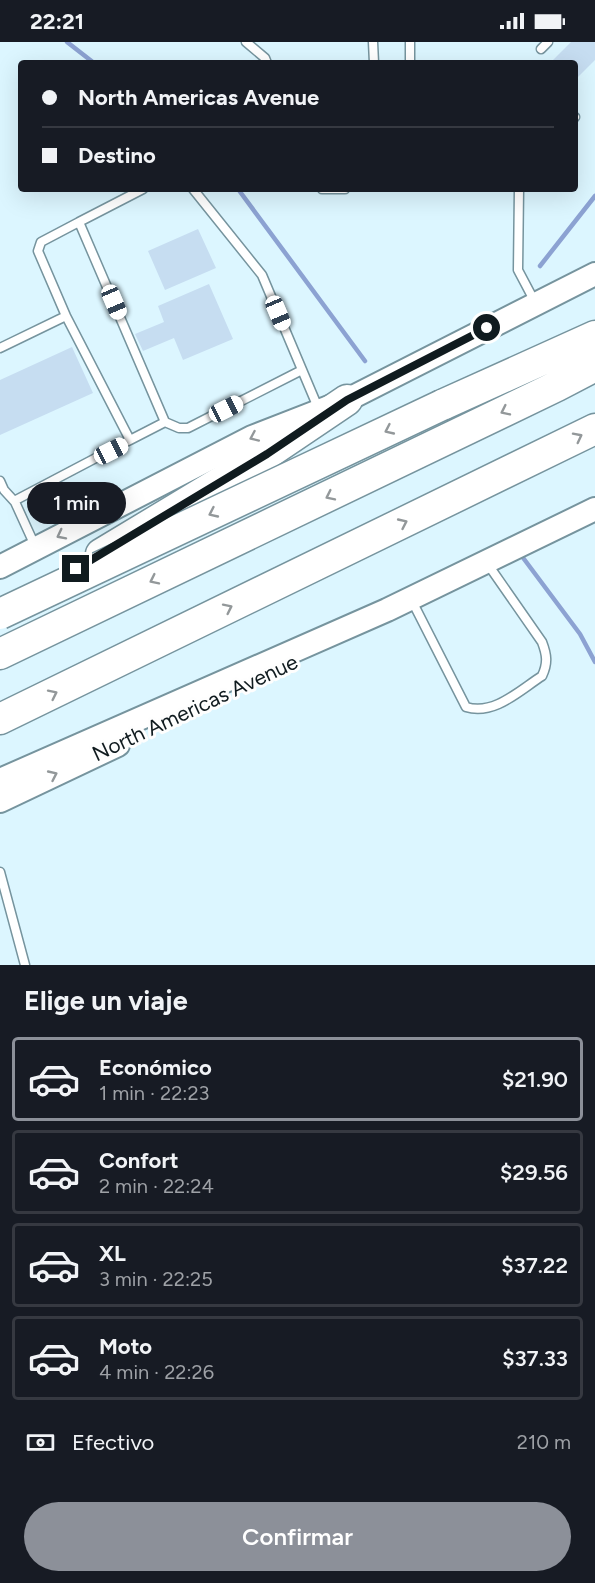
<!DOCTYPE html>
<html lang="es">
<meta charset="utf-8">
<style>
body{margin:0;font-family:Figtree,sans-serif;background:#242831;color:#f1f3f6;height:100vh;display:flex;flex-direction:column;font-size:22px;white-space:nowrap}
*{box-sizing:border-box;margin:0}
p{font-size:20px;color:#9ea1a6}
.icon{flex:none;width:33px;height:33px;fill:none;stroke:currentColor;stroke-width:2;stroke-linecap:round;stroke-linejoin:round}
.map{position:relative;height:923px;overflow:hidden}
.sheet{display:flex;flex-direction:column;background:#171b24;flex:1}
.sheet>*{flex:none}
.banner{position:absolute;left:18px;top:18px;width:560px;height:132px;border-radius:6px;box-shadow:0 6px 24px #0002;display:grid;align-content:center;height:132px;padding:0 24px;background:#171b24}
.end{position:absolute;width:27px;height:27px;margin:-14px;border:8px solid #101b1f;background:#fff;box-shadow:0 0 0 3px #fff}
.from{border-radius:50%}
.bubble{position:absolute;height:42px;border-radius:21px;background:#171b24;box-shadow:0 6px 24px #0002;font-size:20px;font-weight:600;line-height:42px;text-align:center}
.car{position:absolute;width:18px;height:36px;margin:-18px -9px;border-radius:8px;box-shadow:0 0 4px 2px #0007;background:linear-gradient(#fff 24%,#345 0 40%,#fff 0 76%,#345 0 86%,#fff 0)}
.banner b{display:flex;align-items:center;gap:21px;height:57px;font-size:22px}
.banner b+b{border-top:2px solid #363941}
.banner i{width:15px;height:15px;background:#f1f3f6}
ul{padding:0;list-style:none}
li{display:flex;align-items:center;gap:18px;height:84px;margin:0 12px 9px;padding:0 12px;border:3px solid #363941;border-radius:6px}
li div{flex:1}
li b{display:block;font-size:22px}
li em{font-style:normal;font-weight:600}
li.on{border-color:#8c9099}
li>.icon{width:54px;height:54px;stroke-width:1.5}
h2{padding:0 24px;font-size:27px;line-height:72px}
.pay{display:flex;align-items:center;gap:15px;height:66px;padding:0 24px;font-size:22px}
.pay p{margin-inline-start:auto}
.action{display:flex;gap:12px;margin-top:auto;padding:12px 24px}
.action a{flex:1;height:69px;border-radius:36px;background:#8c9099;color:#fff;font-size:24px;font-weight:600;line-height:69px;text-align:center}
.status{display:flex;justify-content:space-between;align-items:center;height:42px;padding:0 30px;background:#171b24;direction:ltr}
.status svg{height:16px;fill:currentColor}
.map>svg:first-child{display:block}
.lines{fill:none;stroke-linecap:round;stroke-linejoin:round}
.stream{stroke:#8ca2d2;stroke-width:4.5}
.building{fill:#c6ddf1}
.lane-casing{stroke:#76949e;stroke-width:11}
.secondary-casing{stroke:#76949e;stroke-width:26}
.highway-casing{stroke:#76949e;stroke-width:33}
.lane{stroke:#fff;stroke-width:8}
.secondary{stroke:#fff;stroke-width:22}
.highway{stroke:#fff;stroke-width:30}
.highway-bridge-casing{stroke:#76949e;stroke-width:33;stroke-linecap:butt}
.highway-bridge{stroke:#fff;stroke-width:30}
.oneway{stroke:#93989a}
.route{stroke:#101b1f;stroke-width:8}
.labels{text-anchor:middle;stroke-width:6;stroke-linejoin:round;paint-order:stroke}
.street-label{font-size:21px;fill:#101b1f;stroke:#fefefe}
</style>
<div class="status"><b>22:21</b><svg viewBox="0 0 49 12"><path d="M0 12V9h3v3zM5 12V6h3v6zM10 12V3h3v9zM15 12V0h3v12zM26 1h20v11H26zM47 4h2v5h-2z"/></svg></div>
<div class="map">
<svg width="595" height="923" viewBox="0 0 595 923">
<rect width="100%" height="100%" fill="#dcf6ff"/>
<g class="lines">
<path class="stream" d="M67 0 94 21
M238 147 365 319
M540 224 595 154
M521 513 580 592 595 620"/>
</g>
<path class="building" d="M571 0H595V18L574 39V21H550Z
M198 187 216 226 165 248 148 209Z
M209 242 233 297 183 318 174 296 143 309 135 292 164 280 158 264Z
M72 305 93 351 0 393V338Z"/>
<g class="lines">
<defs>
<path id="lane" d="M246 0 265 16 267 21
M373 0 374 21
M410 0V21
M541 7 548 0
M574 76 575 75
M143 147 79 180 165 380 179 386H188L302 328
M193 147 262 233 319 368
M322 147H345
M519 147 518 228 536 262
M0 306 66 274
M130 398 165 380
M0 439 4 448 15 460 36 506
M14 459 130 398 66 274 38 209 41 200 79 180
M411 557 466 665C494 674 520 648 542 634 548 621 547 613 542 600L487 521
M0 830 25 923"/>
<path id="secondary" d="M0 525 252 395 347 358 595 232
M0 738 387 568 595 467
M0 759 118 703"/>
<path id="highway" d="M442 363 595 294
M101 512 267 412 347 358
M0 612 557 344 595 324
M0 677 595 387"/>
</defs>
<use href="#lane" class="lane-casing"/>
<use href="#secondary" class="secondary-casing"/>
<use href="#highway" class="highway-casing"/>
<use href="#lane" class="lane"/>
<use href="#secondary" class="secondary"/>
<use href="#highway" class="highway"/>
<defs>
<path id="highway-bridge" d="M0 572 442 363"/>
</defs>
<use href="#highway-bridge" class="highway-bridge-casing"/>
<use href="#highway-bridge" class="highway-bridge"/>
</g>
<defs><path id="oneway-chevron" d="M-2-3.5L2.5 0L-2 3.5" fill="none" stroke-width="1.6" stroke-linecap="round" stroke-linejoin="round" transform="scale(1.5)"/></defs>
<g class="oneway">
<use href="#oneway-chevron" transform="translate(505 369) rotate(154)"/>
<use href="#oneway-chevron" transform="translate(389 388) rotate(155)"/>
<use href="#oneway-chevron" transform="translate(254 395) rotate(156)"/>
<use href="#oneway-chevron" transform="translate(578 395) rotate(-27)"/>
<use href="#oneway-chevron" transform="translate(330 454) rotate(154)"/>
<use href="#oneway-chevron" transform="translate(213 471) rotate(155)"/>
<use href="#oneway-chevron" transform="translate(403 481) rotate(-25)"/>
<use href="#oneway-chevron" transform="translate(61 493) rotate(153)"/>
<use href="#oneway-chevron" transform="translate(154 538) rotate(154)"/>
<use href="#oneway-chevron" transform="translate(228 566) rotate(-26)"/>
<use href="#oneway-chevron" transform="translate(53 652) rotate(-26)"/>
<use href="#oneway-chevron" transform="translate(53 733) rotate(-25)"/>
</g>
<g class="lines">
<path class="route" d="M76 527 267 412 347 358 487 286"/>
</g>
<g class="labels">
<g class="street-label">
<text transform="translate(195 666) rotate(-25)" y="7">North Americas Avenue</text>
</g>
</g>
</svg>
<i class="end from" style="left:487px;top:286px"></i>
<i class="end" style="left:76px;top:527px"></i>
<div class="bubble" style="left:27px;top:440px;width:99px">1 min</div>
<i class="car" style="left:114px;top:260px;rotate:157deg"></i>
<i class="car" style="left:278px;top:271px;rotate:157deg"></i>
<i class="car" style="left:226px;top:367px;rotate:63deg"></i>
<i class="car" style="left:111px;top:409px;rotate:63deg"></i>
<div class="banner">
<b><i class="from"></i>North Americas Avenue</b>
<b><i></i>Destino</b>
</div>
</div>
<section class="sheet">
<h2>Elige un viaje</h2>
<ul>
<li class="on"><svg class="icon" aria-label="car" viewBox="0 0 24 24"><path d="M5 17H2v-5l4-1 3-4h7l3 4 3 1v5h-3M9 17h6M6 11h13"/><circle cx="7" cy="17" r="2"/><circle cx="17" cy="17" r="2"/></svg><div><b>Económico</b><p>1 min · 22:23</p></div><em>$21.90</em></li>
<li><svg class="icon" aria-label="car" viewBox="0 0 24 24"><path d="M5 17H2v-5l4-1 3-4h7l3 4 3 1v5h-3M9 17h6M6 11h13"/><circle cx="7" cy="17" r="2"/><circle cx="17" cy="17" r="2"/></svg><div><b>Confort</b><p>2 min · 22:24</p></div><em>$29.56</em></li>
<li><svg class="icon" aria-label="car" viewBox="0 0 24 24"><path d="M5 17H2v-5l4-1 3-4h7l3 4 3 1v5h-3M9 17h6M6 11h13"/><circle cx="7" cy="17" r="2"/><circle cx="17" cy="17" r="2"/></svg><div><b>XL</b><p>3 min · 22:25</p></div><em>$37.22</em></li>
<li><svg class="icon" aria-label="car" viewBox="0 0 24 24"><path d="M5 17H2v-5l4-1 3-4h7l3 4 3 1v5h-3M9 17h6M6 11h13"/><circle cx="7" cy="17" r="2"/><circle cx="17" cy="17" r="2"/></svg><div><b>Moto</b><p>4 min · 22:26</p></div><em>$37.33</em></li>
</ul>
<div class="pay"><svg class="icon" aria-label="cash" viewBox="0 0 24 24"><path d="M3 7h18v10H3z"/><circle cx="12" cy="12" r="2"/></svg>Efectivo<p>210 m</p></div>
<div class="action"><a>Confirmar</a></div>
</section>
